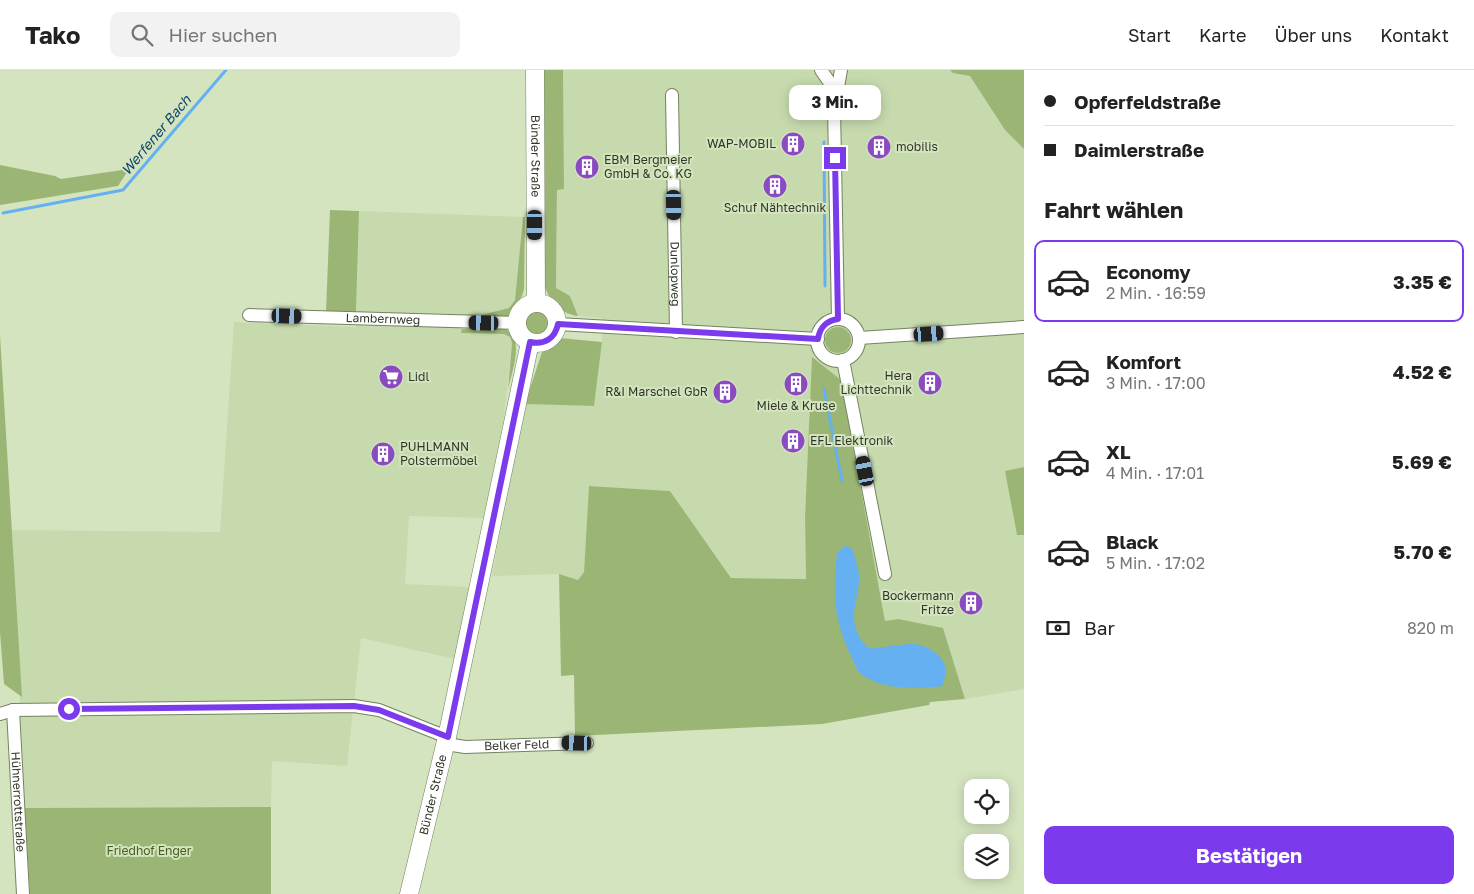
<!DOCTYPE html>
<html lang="de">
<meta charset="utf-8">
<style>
body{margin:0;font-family:"Golos Text",sans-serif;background:#f2f2f2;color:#222;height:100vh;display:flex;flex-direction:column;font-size:19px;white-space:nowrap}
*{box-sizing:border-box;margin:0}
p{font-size:16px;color:#767676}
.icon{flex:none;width:28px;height:28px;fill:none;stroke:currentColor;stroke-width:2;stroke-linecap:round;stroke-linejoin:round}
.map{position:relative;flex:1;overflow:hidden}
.sheet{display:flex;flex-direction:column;background:#fff;width:450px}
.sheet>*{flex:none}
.banner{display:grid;align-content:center;height:110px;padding:0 20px;background:#fff}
.fabs{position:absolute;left:964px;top:709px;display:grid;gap:10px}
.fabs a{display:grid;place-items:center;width:45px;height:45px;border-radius:10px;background:#fff;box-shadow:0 2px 12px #0003;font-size:25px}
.end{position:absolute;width:22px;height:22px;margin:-11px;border:6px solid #7c3aed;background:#fff;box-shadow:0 0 0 2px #fff}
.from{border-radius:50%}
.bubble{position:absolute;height:35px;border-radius:10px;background:#fff;box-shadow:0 2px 12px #0003;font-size:16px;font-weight:700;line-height:35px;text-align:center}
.car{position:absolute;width:15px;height:30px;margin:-15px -8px;border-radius:6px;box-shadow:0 0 4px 1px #0007;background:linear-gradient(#222 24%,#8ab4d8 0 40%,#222 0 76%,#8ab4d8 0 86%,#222 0)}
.banner b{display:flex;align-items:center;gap:18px;height:48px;font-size:19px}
.banner b+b{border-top:1px solid #e0e0e0}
.banner i{width:12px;height:12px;background:#222}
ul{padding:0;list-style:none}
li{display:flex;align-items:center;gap:15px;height:82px;margin:0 10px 8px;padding:0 10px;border:2px solid transparent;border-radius:10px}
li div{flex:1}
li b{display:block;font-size:19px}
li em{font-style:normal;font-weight:700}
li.selected{border-color:#7c3aed}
li>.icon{width:45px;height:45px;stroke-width:1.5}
h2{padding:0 20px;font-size:22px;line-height:60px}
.pay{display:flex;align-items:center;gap:12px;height:55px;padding:0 20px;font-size:19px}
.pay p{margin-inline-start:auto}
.action{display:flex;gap:10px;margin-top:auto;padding:10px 20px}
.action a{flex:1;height:58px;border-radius:10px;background:#7c3aed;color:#fff;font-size:20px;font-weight:700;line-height:58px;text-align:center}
header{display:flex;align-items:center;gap:30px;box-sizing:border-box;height:70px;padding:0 25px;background:#fff;border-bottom:1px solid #e0e0e0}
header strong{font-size:24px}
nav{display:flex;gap:28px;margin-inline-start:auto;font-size:18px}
.search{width:350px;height:45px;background:#f2f2f2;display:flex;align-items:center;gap:12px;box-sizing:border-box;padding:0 18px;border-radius:10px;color:#767676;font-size:19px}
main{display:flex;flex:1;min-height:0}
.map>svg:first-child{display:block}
.built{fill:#c7daae}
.green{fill:#9bb674}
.water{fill:#64b0f1}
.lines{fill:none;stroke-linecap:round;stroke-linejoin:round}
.stream{stroke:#64b0f1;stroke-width:3}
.street-casing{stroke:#748260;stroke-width:14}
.secondary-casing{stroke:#748260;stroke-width:19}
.street{stroke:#fff;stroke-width:12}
.secondary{stroke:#fff;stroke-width:18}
.route{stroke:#7c3aed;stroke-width:6}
.labels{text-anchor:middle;stroke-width:4;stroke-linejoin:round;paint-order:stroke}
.poi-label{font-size:12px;fill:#313728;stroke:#d4e4bf;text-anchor:start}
.street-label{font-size:12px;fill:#313728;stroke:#d4e4bf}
.park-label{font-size:12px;fill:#485e21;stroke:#d4e4bf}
.water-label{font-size:14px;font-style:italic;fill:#0f4771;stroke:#d4e4bf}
</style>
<header>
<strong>Tako</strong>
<div class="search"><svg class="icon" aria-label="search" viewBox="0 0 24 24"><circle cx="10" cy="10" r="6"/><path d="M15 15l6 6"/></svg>Hier suchen</div>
<nav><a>Start</a><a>Karte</a><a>Über uns</a><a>Kontakt</a></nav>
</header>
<main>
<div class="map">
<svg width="1024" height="824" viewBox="0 0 1024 824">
<rect width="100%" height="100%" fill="#d4e4bf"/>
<path class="built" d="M563 0H950L953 3 970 5 1005 60 1024 79V619L965 629 943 558 885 551 841 310 812 288 805 447 806 509 731 508 670 421 589 416 584 502 578 510 559 504 492 506 520 351 525 334 594 336 602 272V248L578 246 570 226 556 218 557 119 564 118Z
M359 141 523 147 515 230 509 238 477 246 462 259V263L504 264 510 267 512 273 504 347 484 448 409 446 405 514 470 517 455 589 361 568 347 696 272 691 271 737 25 738 12 460 220 462 234 252 356 257Z"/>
<path class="green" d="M538 0H563L564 119 557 120 556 218 570 226 578 246C559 244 547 228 543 210Z
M950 0H1024V79L1005 60 970 6 953 3Z
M0 95 55 106 61 109 129 99 118 116 0 135Z
M330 140 359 141 356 243 326 242Z
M523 147H525L524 219 522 226 509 247 477 246 509 238 515 230Z
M525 253a13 13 0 1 1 26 0a13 13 0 1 1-26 0Z
M825 270a13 13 0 1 1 26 0a13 13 0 1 1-26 0Z
M462 259H505C526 268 511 303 508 320L512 273 510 267 504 264 461 263Z
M0 265 22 627 4 614 0 562Z
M560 268 602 272 594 336 525 334 542 282Z
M812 287 841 310 885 551 898 549 943 558 965 629 930 632 929 635 822 654 575 666 574 605 561 606 559 504 578 510 584 502 589 416 670 421 731 508 806 509 805 447Z
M1024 397V465H1017L1005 401Z
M271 737V824H30L25 738Z"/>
<path class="water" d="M845 476 852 478C855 489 860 501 859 512 856 538 846 555 868 578 883 579 896 574 911 574 925 574 944 584 946 600 946 605 943 611 943 616 918 619 878 621 858 601 855 597 853 589 850 584 833 546 833 524 837 483Z"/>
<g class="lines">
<path class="stream" d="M824 72 825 216
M3 143 123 120 226 0
M824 319 842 411"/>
<defs>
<g id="street">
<path d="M821 0 830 13 834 38 838 249"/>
<path id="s1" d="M672 25 676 262"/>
<path d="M836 28 841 0"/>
<path id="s2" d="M249 245 517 253"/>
<circle cx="838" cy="270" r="21"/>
<path d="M558 254 818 269"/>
<path d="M859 268 1024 257"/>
<path d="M843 290 885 504"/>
<path id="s3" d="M13 640 23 824"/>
<path d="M0 644 13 640 354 636 379 640 447 667"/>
<path id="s4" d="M446 674 465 677 587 673"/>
</g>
<g id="secondary">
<path id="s5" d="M535 0 536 233"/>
<circle cx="537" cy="253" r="20"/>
<path id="s6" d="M409 824 447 667 530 272"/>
</g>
</defs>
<use href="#street" class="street-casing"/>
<use href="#secondary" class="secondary-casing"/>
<use href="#street" class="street"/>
<use href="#secondary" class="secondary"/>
</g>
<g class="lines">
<path class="route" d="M69 639 354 636 379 640 448 667 530 272C544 275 555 269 558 254L818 269C820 257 826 251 838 249L835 88"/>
</g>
<defs>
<symbol id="building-disc" viewBox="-11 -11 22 22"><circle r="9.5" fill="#8b4bc0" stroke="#d4e4bf"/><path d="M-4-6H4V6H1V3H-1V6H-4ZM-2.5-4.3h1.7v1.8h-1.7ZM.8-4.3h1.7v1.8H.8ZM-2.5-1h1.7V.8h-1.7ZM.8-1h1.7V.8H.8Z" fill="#fff"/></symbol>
<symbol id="supermarket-disc" viewBox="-11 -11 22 22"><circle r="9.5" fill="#8b4bc0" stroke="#d4e4bf"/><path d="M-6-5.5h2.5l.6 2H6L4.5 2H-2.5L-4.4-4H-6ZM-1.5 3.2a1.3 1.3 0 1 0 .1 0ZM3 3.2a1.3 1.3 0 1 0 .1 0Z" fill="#fff"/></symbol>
</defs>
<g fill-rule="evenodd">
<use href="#building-disc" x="779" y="60" width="28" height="28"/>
<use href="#building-disc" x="865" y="63" width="28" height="28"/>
<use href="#building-disc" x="573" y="83" width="28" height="28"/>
<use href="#building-disc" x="761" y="102" width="28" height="28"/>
<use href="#supermarket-disc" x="377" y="293" width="28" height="28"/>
<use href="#building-disc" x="916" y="299" width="28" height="28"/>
<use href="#building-disc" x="782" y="300" width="28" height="28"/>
<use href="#building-disc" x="711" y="308" width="28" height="28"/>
<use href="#building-disc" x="779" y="357" width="28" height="28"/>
<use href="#building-disc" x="369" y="370" width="28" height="28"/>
<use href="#building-disc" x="957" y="519" width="28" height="28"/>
</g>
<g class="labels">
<g class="poi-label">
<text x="776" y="78" text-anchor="end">WAP-MOBIL</text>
<text x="896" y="81">mobilis</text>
<text x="604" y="94">EBM Bergmeier<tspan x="604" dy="14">GmbH &amp; Co. KG</tspan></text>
<text x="775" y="142" text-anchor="middle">Schuf Nähtechnik</text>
<text x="912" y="310" text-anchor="end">Hera<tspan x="912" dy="14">Lichttechnik</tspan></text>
<text x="408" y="311">Lidl</text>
<text x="708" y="326" text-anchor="end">R&amp;I Marschel GbR</text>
<text x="796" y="340" text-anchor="middle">Miele &amp; Kruse</text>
<text x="810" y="375">EFL Elektronik</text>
<text x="400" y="381">PUHLMANN<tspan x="400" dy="14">Polstermöbel</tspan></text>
<text x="954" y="530" text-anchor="end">Bockermann<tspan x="954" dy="14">Fritze</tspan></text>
</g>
<g class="street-label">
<text dy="4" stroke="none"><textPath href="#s5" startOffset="86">Bünder Straße</textPath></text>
<text dy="4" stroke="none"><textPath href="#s1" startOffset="179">Dunlopweg</textPath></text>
<text dy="4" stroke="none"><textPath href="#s2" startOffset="134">Lambernweg</textPath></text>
<text dy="4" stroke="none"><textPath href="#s4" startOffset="71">Belker Feld</textPath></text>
<text dy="4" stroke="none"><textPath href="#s6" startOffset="102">Bünder Straße</textPath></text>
<text dy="4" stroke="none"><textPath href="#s3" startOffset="92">Hühnerrottstraße</textPath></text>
</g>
<g class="park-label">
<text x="149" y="785">Friedhof Enger</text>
</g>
<g class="water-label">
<text transform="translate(156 65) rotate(-50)" y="5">Werfener Bach</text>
</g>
</g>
</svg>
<div class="fabs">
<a><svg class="icon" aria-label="locate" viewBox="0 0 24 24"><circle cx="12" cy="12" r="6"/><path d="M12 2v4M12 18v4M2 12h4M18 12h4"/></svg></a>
<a><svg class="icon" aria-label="layers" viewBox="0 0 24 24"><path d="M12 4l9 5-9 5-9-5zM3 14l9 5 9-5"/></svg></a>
</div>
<i class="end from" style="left:69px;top:639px"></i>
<i class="end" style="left:835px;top:88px"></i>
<div class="bubble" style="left:789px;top:15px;width:92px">3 Min.</div>
<i class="car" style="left:674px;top:135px;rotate:179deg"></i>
<i class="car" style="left:535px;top:155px;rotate:180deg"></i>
<i class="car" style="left:287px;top:246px;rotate:92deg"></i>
<i class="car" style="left:484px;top:253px;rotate:271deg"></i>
<i class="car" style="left:929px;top:264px;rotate:86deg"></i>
<i class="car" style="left:865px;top:401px;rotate:349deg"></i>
<i class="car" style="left:577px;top:673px;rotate:272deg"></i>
</div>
<section class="sheet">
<div class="banner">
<b><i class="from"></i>Opferfeldstraße</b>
<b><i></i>Daimlerstraße</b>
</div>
<h2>Fahrt wählen</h2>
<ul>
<li class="selected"><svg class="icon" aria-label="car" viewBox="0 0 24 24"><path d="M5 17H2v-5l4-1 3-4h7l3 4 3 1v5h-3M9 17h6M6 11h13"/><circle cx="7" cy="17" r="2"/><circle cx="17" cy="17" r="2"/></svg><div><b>Economy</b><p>2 Min. · 16:59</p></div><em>3.35 €</em></li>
<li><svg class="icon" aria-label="car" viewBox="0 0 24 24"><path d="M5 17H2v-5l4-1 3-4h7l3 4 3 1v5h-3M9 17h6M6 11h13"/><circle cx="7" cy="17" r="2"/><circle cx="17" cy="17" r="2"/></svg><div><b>Komfort</b><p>3 Min. · 17:00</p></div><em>4.52 €</em></li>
<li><svg class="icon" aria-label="car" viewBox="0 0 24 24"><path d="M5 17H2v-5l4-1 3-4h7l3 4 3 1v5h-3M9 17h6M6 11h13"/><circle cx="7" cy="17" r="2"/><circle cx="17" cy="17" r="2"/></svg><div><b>XL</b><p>4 Min. · 17:01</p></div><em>5.69 €</em></li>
<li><svg class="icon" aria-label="car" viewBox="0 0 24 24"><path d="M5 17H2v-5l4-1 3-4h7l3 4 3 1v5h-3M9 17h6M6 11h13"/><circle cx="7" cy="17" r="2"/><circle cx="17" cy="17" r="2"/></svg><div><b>Black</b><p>5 Min. · 17:02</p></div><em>5.70 €</em></li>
</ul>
<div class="pay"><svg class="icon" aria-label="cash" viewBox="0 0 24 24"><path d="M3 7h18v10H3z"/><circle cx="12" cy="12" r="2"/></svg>Bar<p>820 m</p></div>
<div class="action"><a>Bestätigen</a></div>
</section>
</main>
